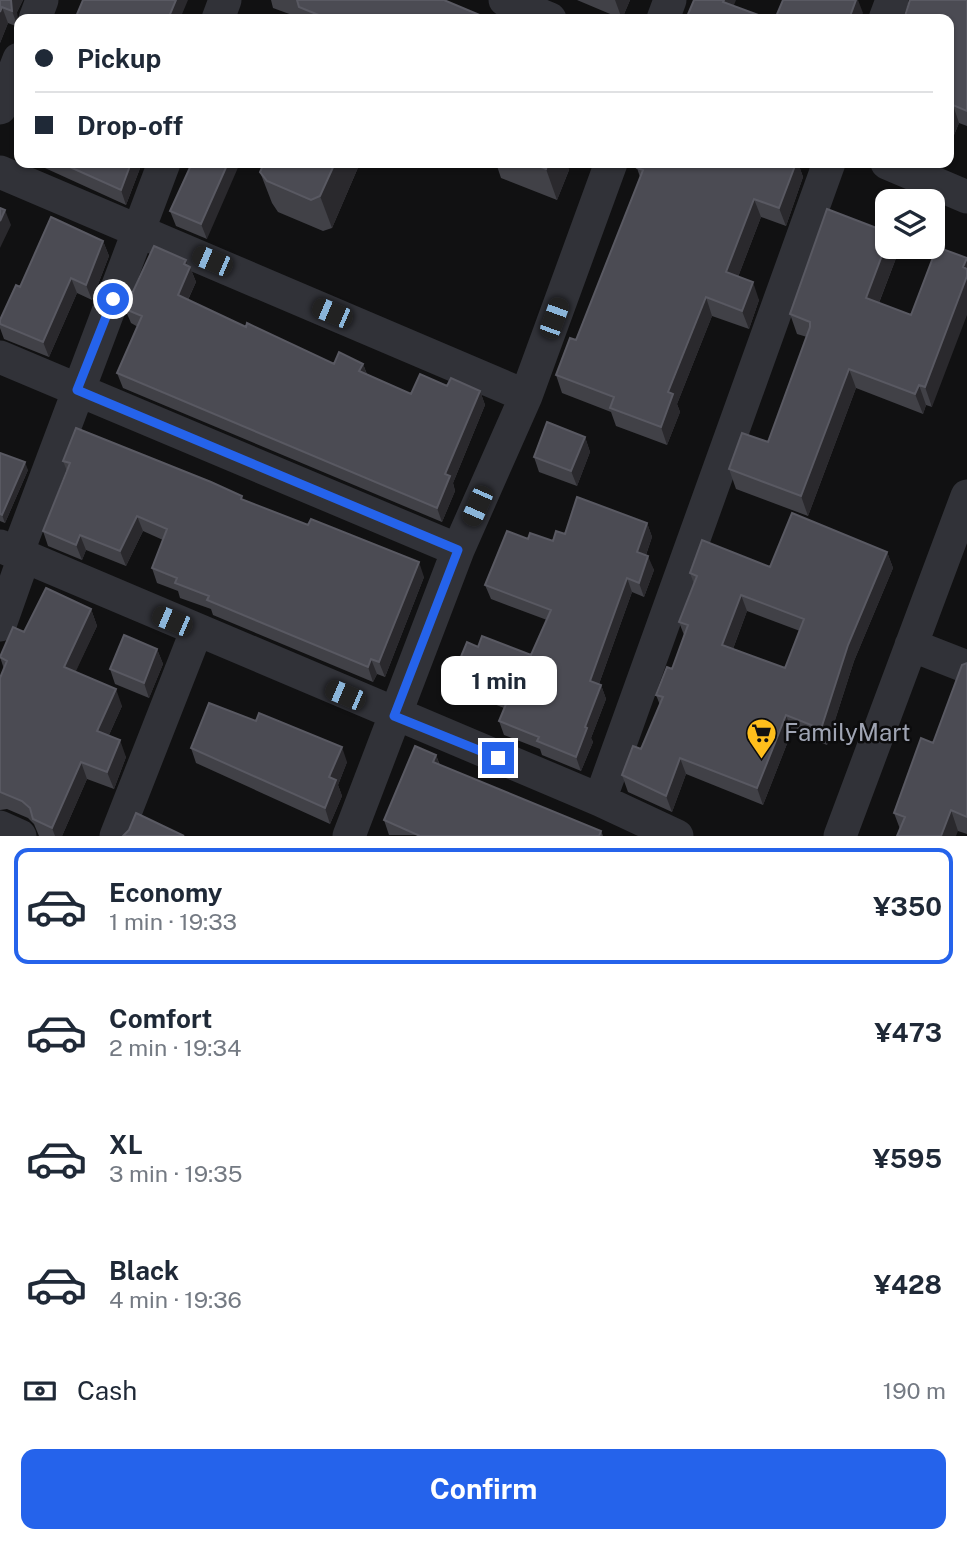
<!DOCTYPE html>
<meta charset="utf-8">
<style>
body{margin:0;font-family:"Public Sans",sans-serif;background:#f2f2f3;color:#1f2937;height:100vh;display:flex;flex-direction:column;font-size:26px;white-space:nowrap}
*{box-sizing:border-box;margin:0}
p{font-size:23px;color:#747a83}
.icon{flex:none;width:38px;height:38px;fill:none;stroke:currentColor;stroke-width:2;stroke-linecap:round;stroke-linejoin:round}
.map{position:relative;height:836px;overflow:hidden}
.panel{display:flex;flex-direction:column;background:#fff;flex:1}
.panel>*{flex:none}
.top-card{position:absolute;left:14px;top:14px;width:940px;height:154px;border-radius:14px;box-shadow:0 2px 5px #0004;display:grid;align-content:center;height:154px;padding:0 21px;background:#fff}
.controls{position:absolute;left:875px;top:189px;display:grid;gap:14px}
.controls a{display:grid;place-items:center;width:70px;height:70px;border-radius:14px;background:#fff;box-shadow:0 2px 5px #0004;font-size:35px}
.end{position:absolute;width:32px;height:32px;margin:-16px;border:9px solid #2563eb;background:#fff;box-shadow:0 0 0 4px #fff}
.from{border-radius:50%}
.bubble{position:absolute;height:49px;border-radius:14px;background:#fff;box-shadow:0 2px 5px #0004;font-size:23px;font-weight:700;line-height:49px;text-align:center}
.car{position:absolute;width:21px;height:42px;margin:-21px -10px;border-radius:9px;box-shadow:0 0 5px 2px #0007;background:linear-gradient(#222 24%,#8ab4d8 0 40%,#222 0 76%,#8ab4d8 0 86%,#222 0)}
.top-card b{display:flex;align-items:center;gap:24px;height:66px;font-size:26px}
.top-card b+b{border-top:2px solid #e0e1e3}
.top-card i{width:18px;height:18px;background:#1f2937}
ul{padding:12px 0 0;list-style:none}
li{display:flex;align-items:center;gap:21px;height:116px;margin:0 14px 10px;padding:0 7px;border:4px solid transparent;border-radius:14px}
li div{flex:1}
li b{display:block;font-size:26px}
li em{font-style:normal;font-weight:700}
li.active{border-color:#2563eb}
li>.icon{width:63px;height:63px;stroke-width:1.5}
.pay{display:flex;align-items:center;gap:18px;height:77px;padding:0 21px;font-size:26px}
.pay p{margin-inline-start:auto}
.primary-button{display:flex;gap:14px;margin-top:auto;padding:14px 21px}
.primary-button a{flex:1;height:80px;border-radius:14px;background:#2563eb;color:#fff;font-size:28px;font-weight:700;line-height:80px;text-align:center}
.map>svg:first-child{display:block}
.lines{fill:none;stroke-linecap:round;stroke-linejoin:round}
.minor{stroke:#313238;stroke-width:33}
.wall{fill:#414147;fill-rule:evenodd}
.shaded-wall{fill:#2a292d}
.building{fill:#4b4b53;stroke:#595962;stroke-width:2;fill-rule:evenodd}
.route{stroke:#2563eb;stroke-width:9}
.labels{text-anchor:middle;stroke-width:5;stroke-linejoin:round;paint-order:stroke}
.poi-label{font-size:24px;fill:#a0a5b4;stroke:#0c0c0d;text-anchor:start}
</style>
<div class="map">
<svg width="967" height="836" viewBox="0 0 967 836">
<rect width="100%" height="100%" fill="#111112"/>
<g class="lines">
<path class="minor" d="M505 0 550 19
M35 19 42 0
M218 19 225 0
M663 19 670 0
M885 19 892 0
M0 108 19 59
M887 163 967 197
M0 172 526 396
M0 357 458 550
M0 546 600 800 677 836
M17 554 164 163
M0 625 24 557
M911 645 967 667
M600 800 829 163
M0 827 20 836
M116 836 196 632
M349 836 458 550 526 396 611 163
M840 836 967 496"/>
</g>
<path class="wall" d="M0 0H23L17 12 18 27 8 23 0 43Z
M271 0H444L489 19H303L273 8Z
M577 0H630L622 19Z
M967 0V126L959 123 954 135 948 133V19Z
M34 163H142L126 205Z
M192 163 207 239 176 226 170 211Z
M264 163H360L332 228 323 231 278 212 272 203 260 172Z
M496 163H566L569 170 557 200 501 178Z
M639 163H798L803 177 786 226 761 217 738 277 759 300 749 329 712 316 677 404 680 412 667 445 616 426 611 412 562 393 556 375 576 340 640 177 637 168Z
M103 241 109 256 92 300 77 293 49 357 4 339 0 328V320L20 287Z
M898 253 879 303 911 315 932 407 926 405 923 414 856 388 808 516 736 489 729 469 768 442 807 337 797 334 790 314Z
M190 267 196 282 188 300 246 327 334 364H363L367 374 411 394 447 386 480 391 485 405 453 483 455 491 442 522 123 388 117 373 138 327 131 323 125 309Z
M585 437 590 452 577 486 539 472 534 457Z
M0 453 28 470 5 523 0 521Z
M63 461 244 500 424 577 385 677 377 674 373 682 213 615 211 609 180 598 178 591 157 583 152 568 163 540 143 531 126 566 86 550 82 560 48 546 43 531 67 471Z
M647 523 652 537 646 555 654 570 644 597 632 592 599 684 601 685 606 699 591 738 593 742 581 771 542 755 540 749 504 735 499 721 504 708 459 690 453 676 478 647 531 655 547 620 491 599 485 585 528 539 553 541 565 534Z
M887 552 893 568 854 661 827 745 792 731 763 805 686 774 672 812 628 792 622 775 641 749 660 705 656 695 672 669 684 635 679 622 694 584 690 573 770 567ZM747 611 800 631 785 668 733 649Z
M91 609 97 626 75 672 122 706 109 735 126 757 114 789 87 779 62 836H39L34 824 28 818 7 809 0 810V678L4 669 0 657 24 632Z
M157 649 163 664 149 698 115 684 110 669Z
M967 663V834L958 831 900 829 894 813 933 743Z
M191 748 347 762 338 785 342 796 330 824 196 763Z
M436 755 440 765 601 831 603 836 389 835 384 820Z"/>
<path class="shaded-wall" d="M11 0H23L17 12 18 27 12 11Z
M176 0H188L180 19H168Z
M615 0H630L622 19Z
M724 0H736L729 18 723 2Z
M856 0H858L863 13 860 19H849Z
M2 7 8 23 0 43V12Z
M953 105 959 123 954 135 948 120V116Z
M131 163H142L126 205 121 190Z
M228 163H240L207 239 201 224Z
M335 163H360L332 228 320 196Z
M548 163H566L569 170 557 200 546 169Z
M796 163H798L803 177 786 226 779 208Z
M754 199 761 217 733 290 726 272Z
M5 210 11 225 0 248V221Z
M103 241 109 256 92 300 86 285Z
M887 242V247H896L898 253 873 318 866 298Z
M967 258V315L932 407 925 387Z
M186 260 189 270 190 267 196 282 183 310 178 295 184 264Z
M71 278 77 293 49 357 43 342Z
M753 282 759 300 749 329 742 311Z
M706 297 712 316 677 404 680 412 667 445 661 427 668 392Z
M363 364 368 378 359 371Z
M849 369 856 388 808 516 801 496Z
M919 385 926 405 923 414 915 394Z
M480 391 485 405 453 483 455 491 442 522 437 508 445 474Z
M585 437 590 452 577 486 571 471Z
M25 462 28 470 5 523 2 515Z
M137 516 143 531 126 566 120 551Z
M647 523 652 537 642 566 637 552Z
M80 535 86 550 82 560 76 545Z
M887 552 893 568 854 661 827 745 821 729 848 645Z
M648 556 654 570 644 597 639 583Z
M419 562 424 577 385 677 379 662Z
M627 578 632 592 595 695 590 681Z
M741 595 747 611 728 662 722 645Z
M91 609 97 626 70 684 64 667Z
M157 649 163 664 149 698 144 683Z
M371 659 377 674 373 682 368 667Z
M601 685 606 699 591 738 593 742 581 771 576 757 585 727Z
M116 689 122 706 103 748 97 731Z
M786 715 792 731 763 805 757 788Z
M120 740 126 757 114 789 107 772Z
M342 747 347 762 338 785 342 796 330 824 325 808 329 777Z
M436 755 441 770 433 762Z
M680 758 686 774 672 812 666 796Z
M81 762 87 779 62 836H55L52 828Z
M951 810 958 831 956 836H941Z"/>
<path class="building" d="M0 0H11L12 11 2 7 0 12Z
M83 0H176L168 19H75Z
M297 0H444L489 19H326V18L299 7Z
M694 0H724L723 2 769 19H686Z
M783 0H856L849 19H775Z
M910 0H967V111L953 105 948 116V19H904Z
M61 163H131L121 190Z
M192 163H228L201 224 170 211Z
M264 163H335L320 196 311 200 267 181 260 172Z
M531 163H548L546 169Z
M639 163H796L779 208 754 199 726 272 753 282 742 311 706 297 668 392 673 394 661 427 610 408 614 397 556 375 570 338 576 340 643 170 637 168Z
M0 208 5 210 0 221Z
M827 209 887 232V242L866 298 911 315 937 247 967 258 963 267 967 269V276L925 387 919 385 915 394 849 369 801 496 729 469 742 433 768 442 810 327V322L790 314Z
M51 217 103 241 86 285 71 278 43 342 0 324V320L16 285 20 287Z
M154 246 186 260 184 264 190 267 178 295 246 327 247 323 334 364 339 352 363 364 359 371 411 394 420 374 447 386 451 378 480 391 445 474 450 476 437 508 117 373 142 316 125 309Z
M547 422 585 437 571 471 534 457Z
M76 428 211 482 242 496 241 499 308 525 311 519 419 562 379 662 371 659 368 667 207 600 209 596 175 583 177 578 152 568 167 529 137 516 120 551 80 535 76 545 43 531 70 463 63 461Z
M0 453 25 462 2 515 0 514Z
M577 497 647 523 637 552 648 556 639 583 627 578 590 681 601 685 585 727 587 728 576 757 537 741 539 737 499 721 509 697 453 676 467 642 478 647 482 636 531 655 551 610 485 585 507 531 528 539 530 533 553 541 556 531 565 534Z
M792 513 887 552 848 645 821 729 786 715 757 788 680 758 666 796 622 775 633 746 641 749 663 697 656 695 667 667 672 669 688 625 679 622 697 576 690 573 702 540 770 567ZM741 595 804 619 785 668 722 645Z
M46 588 91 609 64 667 116 689 97 731 120 740 107 772 81 762 52 828 33 819 30 808 22 801 0 792V678L7 661 0 657 13 627 24 632Z
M124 635 157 649 144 683 110 669Z
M967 663V817L951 810 941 836H897L905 817 894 813 921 738 933 743 962 665Z
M209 703 256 721 259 713 342 747 329 777 336 780 325 808 191 748Z
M415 746 436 755 433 762 601 831 599 836H420L384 820Z
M136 813 184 836H123L129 830Z"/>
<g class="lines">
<path class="route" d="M113 299 77 390 458 550 394 716 498 758"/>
</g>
<defs>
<symbol id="supermarket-pin" viewBox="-11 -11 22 30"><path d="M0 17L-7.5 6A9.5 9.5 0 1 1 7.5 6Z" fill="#ffbf1c" stroke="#0c0c0d"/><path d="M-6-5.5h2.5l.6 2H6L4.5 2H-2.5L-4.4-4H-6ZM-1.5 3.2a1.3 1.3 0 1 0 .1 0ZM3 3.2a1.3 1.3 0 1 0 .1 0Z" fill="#111"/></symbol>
</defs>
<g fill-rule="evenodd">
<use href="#supermarket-pin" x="744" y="716" width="35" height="47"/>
</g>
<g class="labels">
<g class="poi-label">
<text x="784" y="741">FamilyMart</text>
</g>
</g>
</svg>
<div class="controls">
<a><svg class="icon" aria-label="layers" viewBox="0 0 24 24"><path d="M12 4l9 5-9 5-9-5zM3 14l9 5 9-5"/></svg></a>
</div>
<i class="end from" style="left:113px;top:299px"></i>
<i class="end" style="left:498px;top:758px"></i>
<div class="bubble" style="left:441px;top:656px;width:116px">1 min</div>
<i class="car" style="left:212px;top:261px;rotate:293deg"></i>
<i class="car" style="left:332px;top:313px;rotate:293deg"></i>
<i class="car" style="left:554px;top:318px;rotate:20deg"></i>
<i class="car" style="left:477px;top:506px;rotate:204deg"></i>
<i class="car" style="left:172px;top:621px;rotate:293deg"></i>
<i class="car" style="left:345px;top:695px;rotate:293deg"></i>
<div class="top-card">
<b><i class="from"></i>Pickup</b>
<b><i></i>Drop-off</b>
</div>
</div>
<section class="panel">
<ul>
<li class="active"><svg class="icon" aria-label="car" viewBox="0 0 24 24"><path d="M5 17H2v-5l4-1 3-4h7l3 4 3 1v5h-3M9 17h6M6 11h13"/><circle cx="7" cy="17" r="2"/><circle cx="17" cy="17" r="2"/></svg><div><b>Economy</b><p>1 min · 19:33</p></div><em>¥350</em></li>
<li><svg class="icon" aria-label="car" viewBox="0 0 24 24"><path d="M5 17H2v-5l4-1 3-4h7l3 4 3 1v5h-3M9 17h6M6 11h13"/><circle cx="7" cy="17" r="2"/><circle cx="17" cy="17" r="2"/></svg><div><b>Comfort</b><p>2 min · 19:34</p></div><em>¥473</em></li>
<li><svg class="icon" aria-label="car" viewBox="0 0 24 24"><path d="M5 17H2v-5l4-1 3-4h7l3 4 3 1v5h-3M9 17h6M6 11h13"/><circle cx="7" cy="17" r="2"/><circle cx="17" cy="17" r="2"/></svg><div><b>XL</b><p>3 min · 19:35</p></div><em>¥595</em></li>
<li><svg class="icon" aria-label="car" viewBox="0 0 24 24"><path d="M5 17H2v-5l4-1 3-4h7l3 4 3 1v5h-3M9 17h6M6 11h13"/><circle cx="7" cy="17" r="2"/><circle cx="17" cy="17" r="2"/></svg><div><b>Black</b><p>4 min · 19:36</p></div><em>¥428</em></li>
</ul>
<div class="pay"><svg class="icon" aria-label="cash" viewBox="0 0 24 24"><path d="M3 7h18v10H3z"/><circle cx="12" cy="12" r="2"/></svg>Cash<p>190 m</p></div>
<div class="primary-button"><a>Confirm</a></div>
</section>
